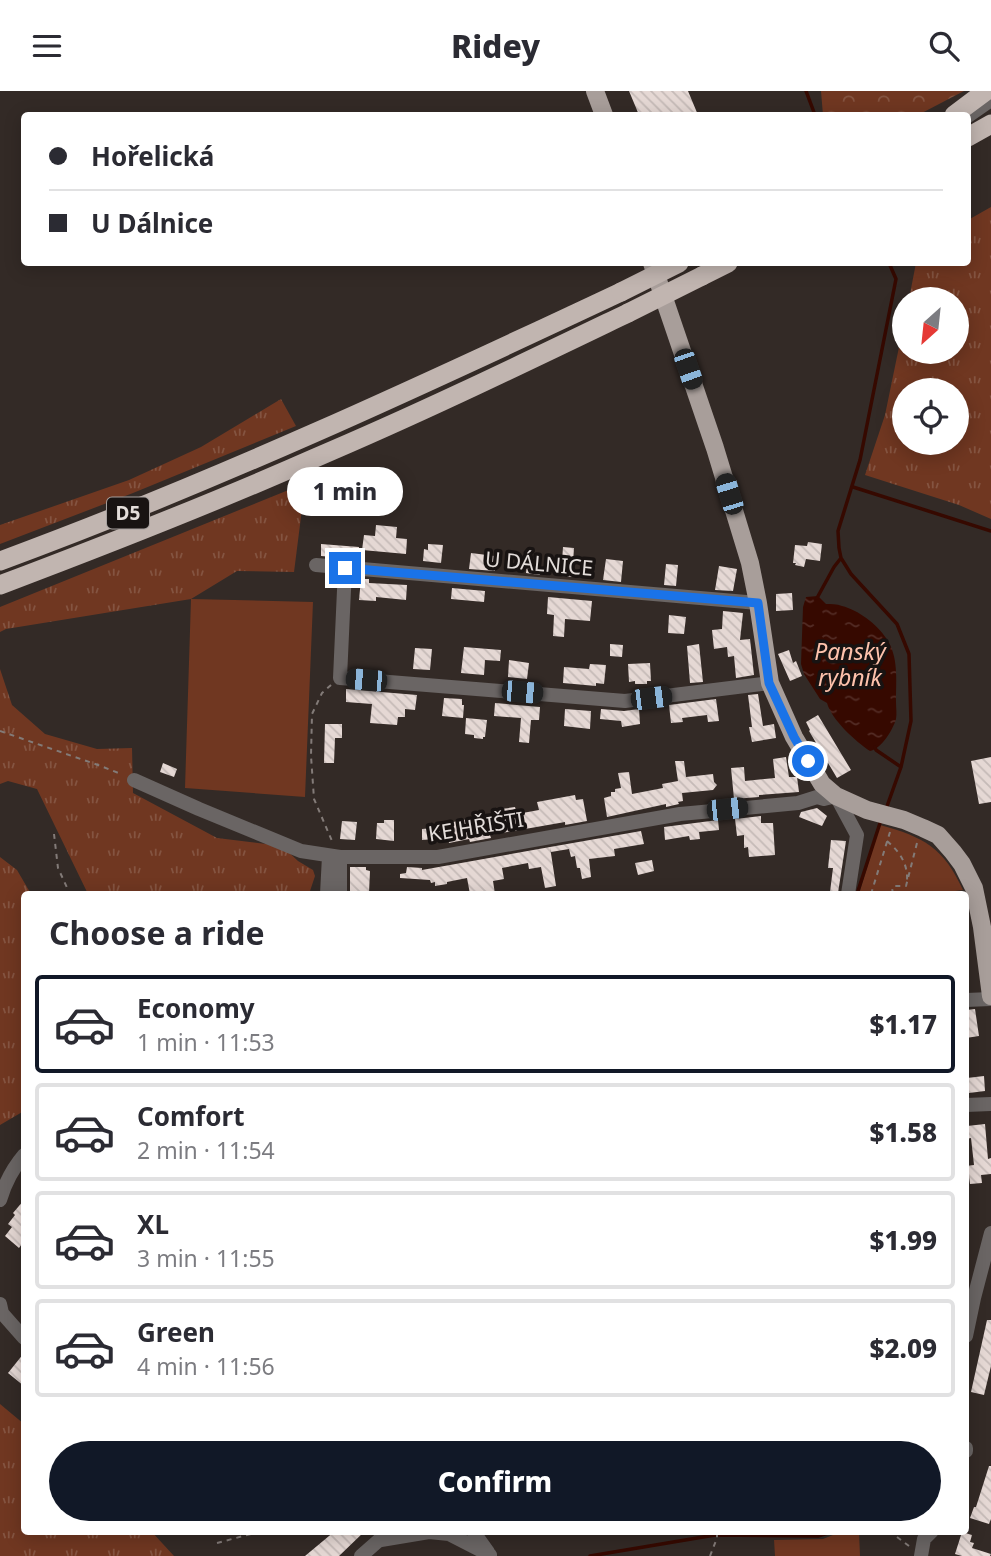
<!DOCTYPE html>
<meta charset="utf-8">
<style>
body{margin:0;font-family:"Noto Sans",sans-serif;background:#f7f7f7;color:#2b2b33;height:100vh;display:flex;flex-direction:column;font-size:26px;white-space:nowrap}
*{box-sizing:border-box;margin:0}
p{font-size:23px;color:#7c7c81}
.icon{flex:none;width:38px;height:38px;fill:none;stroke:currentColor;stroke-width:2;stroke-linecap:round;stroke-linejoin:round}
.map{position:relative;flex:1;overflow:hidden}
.sheet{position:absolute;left:21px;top:800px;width:948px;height:644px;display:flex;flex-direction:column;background:#fff;border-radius:7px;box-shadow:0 4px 18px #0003}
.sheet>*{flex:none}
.guide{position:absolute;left:21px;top:21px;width:950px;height:154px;border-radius:7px;box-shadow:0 4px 18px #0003;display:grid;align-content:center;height:154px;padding:0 28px;background:#fff}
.needle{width:46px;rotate:207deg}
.fabs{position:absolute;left:892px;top:196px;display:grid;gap:14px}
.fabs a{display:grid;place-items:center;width:77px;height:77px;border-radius:50%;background:#fff;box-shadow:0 4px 18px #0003;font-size:35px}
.end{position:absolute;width:32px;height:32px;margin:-16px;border:9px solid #1a73e8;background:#fff;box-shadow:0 0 0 4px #fff}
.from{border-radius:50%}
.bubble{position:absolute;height:49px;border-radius:24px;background:#fff;box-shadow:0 4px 18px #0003;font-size:23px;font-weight:800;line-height:49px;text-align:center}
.car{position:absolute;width:21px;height:42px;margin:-21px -10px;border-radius:9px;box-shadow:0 0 5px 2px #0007;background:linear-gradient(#222 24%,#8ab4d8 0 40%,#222 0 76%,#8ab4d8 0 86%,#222 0)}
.guide b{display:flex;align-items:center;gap:24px;height:66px;font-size:26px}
.guide b+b{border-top:2px solid #e1e1e2}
.guide i{width:18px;height:18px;background:#2b2b33}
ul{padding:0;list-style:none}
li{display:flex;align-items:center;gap:21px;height:98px;margin:0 14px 10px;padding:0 14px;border:4px solid #e1e1e2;border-radius:7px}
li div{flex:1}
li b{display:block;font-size:26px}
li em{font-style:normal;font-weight:800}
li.active{border-color:#111827}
li>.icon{width:63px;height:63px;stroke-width:1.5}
h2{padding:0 28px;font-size:32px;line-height:84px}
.primary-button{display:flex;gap:14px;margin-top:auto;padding:14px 28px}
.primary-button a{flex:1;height:80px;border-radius:42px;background:#111827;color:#fff;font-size:28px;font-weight:800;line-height:80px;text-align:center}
header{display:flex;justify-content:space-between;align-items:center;height:91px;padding:0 28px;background:#fff;font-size:32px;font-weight:800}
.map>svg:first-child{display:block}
.grass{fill:url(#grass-tufts);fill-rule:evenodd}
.forest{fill:url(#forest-crowns)}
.park{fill:#703721}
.water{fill:url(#water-ripples)}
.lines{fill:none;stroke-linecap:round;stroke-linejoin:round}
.stream{stroke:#360900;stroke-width:3.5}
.building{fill:url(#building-back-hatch)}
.path{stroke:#837b78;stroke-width:2;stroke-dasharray:5 5;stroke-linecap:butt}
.minor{stroke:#6a6564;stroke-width:14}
.major{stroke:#a89e9a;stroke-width:18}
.highway{stroke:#c1b5b0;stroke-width:19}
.highway-bridge{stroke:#c1b5b0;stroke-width:19}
.route{stroke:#1a73e8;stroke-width:9}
.labels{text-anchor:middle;stroke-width:7;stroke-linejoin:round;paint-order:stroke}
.shield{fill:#181312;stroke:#a6a09e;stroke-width:2}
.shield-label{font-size:19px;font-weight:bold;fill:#e3ddda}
.street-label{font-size:21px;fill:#e3ddda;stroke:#181312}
.water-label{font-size:23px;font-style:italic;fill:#fec2ac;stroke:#181312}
</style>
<header><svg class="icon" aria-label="menu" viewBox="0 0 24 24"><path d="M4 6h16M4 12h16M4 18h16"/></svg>Ridey<svg class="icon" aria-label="search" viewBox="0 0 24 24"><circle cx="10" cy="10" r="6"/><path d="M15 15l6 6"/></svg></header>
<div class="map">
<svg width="991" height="1465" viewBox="0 0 991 1465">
<defs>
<pattern id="grass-tufts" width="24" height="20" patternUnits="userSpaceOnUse" patternTransform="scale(1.75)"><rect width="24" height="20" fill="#703721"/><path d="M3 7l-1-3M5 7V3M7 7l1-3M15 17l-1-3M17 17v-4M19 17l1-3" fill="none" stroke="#845441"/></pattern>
<pattern id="forest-crowns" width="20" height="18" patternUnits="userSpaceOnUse" patternTransform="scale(1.75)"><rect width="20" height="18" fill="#703721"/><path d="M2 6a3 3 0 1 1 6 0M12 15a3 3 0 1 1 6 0" fill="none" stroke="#845441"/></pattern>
<pattern id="water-ripples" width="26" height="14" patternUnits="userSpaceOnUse" patternTransform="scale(1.75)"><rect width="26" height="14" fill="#360900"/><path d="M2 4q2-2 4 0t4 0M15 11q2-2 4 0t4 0" fill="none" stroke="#532c25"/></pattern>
<pattern id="building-back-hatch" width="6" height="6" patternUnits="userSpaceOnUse" patternTransform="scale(1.75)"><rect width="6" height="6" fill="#e5d8d4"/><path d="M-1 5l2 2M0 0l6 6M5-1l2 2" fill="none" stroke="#c5bab7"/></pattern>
</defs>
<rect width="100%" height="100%" fill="#332a26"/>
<path class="grass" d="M991 116V428L959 414 865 384 885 324 905 227V261H957V208H909L916 172H968V129ZM905 299H957V352H905Z
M281 308 296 335 133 402 0 453V434L129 389 201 356Z
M291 398 303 410 294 481 237 480 191 508 6 538 0 541V516Z
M0 578 12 614 45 643 97 658 132 657 133 702 217 747 282 755 298 770 313 779 315 785 309 803H88L37 698 8 690 0 693Z
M0 766 17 779 31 803H24V1020L0 1034Z
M0 1313 24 1333V1440H151L174 1465H0Z"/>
<path class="forest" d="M821 0H964L918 24H823Z"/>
<path class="park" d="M191 508 313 511 305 706 185 697Z
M880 734C924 746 944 757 963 799L932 803H859Z
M843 1440H859L860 1465H775L774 1449 823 1448Z"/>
<path class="water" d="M818 505 826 513C831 513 837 513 842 515 858 519 877 533 886 547 899 565 896 590 896 611 896 616 897 623 896 628 893 639 881 658 870 660 856 651 831 628 827 612L820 608 804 583 801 573 803 516 806 506Z"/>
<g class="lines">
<path class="stream" d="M806 0 815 24
M853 396 991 440
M817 507 834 476 841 467
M875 656 876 659 901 676
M886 718 901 676 911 630 909 563 897 533 851 483 841 467 839 457 838 440 860 369 896 188 889 172
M857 803 881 729
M590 1465 715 1444 818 1445 835 1440"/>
</g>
<path class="building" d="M629 0H688L698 24H639Z
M376 434 397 436 396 447 407 448 406 463 362 459 364 444 375 445Z
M808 451 822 453 820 470 806 468 804 476 795 474 796 472H793L795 454 807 455Z
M321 453 359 456 358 468 321 465Z
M428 453 443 454 441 472 423 470 424 458 428 459Z
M563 456 574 457 572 486 561 485Z
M471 462 495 465V480L469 478Z
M528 466 541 468 540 484 526 482Z
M606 468 623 470 621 491 603 489Z
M666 473 678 474 676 495 664 494Z
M719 475 737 478 733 500 715 499Z
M361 488H369V492L407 494 406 509 376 506V510L359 509Z
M452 497 485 500 484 511 451 508Z
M792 502 793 519 776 520V503Z
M548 506 592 510 590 530 565 528 564 546 553 545 554 524 547 523Z
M723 520 743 522 740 549 750 548 754 584 736 587 734 565 728 566 727 556 714 558 712 539 722 538Z
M669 524 686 526 684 543 668 542Z
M610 553 623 554 622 566 610 565Z
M699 553 703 591 690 592 687 555Z
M464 556 501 559 500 570 485 569 484 584 461 582Z
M415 557 432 558 430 579 413 578Z
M789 559 793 572 796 570 802 585 790 590 778 563Z
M509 569 529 572 527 588 508 586Z
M650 572 651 590H647V593H635V590L629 591 628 573Z
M590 573 606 574 604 593 596 592V595L563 592 564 576 589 578Z
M346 598 417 604 415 619 405 618V626H398L397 634 370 632 372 613 346 611Z
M758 603 763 635 774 633 776 647 752 651 749 636H752L748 604Z
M444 607 462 608V614H464L463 627 442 625Z
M716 608 719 630 708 631 707 624 682 627 683 631 671 632 669 614Z
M495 612 540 616 539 629H531L529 652 519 651 521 627 494 625Z
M565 618 591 620 590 638 564 635Z
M601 618 624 620 639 618 640 633 622 636 621 630 600 628Z
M818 624 851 679 837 687 809 640 810 639 806 631Z
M466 627 487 629 485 646H483V648L474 647V644L465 643Z
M325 633H342V647H335L334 672H324Z
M786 666 789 686H797L799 701 759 704V706L734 708 731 677 744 676 745 690 775 687 773 668Z
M991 666V711L979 713 971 670Z
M675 670H684L686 686 713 683 714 691 717 694 713 699 682 702 683 710 678 711 679 713 666 716V713L607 726 604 707 611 705V701H615V698L621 697 618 682 629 681 632 703 663 697 662 693 678 690Z
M163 672 177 678 174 686 160 681Z
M575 704 576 709 583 708 587 730 565 734V731L490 744 491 747 470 751 469 748 449 752 448 747 422 749V738L446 736 445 734 453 733V731L503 721 502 718 515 716 517 723 539 719 537 711Z
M817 717 827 725 822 735 799 726 801 721Z
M761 725V732H773L775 764 749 766 748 756 744 757V744L737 745 735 728Z
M384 729H394V750L376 748 377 732H384Z
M718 729 719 739 699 741 700 748 690 749 689 745 665 749 664 736Z
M342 730 357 731 355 749 340 748Z
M641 740 644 753 614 758 615 765 589 768 591 786 582 788 580 777H577L575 765 571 766 569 758 551 761 550 756Z
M831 749 846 750 838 802 830 801 833 777H828Z
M550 756 556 795 545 797 541 776 529 778 528 772 502 777 504 788 493 790 495 803H470L467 787 447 791V793L435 795V791L431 792 430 789 400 787V783L406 782 407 776 422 777V779Z
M652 769 654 780 638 784 635 772Z
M350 776H366V779L370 780 369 802 350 801Z
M975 918 979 945 966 947V919Z
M984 985 985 1000 969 1002 967 987Z
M985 1033 988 1068 991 1067V1083L981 1084 982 1092 970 1093 969 1085 966 1086V1075L974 1074 971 1047 966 1048V1038L967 1035Z
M24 1109V1150L19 1157 5 1145 12 1136 8 1133 15 1124 13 1122Z
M987 1229H991V1275L984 1304 971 1301Z
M24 1262V1295L8 1282Z
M989 1375H991V1428L989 1433 970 1427 974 1416H976Z
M335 1440H365L339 1465H305Z
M962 1441 972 1444 970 1451 974 1452 972 1457 991 1463 990 1465H962L955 1463Z"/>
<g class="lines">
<path class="path" d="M331 594 322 602 312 623 311 665 314 708 332 750
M0 640 98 674 121 683
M54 743 58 777 70 803
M887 750C900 761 908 773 907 790
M871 803 890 741
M893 803 892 797 895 795H906L917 752
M889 1440 909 1455
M217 1452 262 1440
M710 1465 717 1447V1440"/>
<path class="minor" d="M968 25 991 9
M316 474 758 512
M345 477 340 587 625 610 770 592
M134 689 199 718 301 760 340 766H438L680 723 798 712 817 706 824 708 836 705 857 744 848 803
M340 766V803
M327 803 329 765
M966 909 991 908
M966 1014 991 1013
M0 1109C5 1092 13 1077 24 1064
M0 1213 2 1222 24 1247
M966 1245 974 1207 991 1142
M966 1357V1360
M473 1440 488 1461
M381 1449 429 1441 449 1443 490 1464
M361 1465 386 1443
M921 1465 924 1448 932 1440"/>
<path class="major" d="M595 0 604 24
M652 172 715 357 750 472 758 512 770 592 794 646 822 693 836 705 867 719 904 729 923 737 938 744 953 761 962 773 974 797 982 836 991 905"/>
<path class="highway" d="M954 24 986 0
M968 46 991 33
M702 185 728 172
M0 470C212 392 417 297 621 201
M0 494C106 454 211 413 315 367 421 322 524 272 628 222"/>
<path class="highway-bridge" d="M621 201 679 172
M628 222 702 185"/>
</g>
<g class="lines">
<path class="route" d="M345 477 758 512 769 592 794 646 808 670"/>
</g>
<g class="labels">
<rect class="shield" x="107" y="406.5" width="42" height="31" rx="5"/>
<g class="shield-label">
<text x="128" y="429">D5</text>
</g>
<g class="street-label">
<text transform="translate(539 473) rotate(5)" y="7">U DÁLNICE</text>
<text transform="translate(476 736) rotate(-9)" y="7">KE HŘIŠTI</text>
</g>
<g class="water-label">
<text x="850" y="569">Panský<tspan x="850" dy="26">rybník</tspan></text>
</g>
</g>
</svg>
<div class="fabs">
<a><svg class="needle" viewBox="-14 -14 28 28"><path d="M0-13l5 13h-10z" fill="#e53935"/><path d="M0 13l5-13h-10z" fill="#7c7c81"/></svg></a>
<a><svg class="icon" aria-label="locate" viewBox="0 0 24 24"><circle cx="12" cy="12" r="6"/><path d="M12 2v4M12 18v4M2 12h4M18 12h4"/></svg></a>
</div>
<i class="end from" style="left:808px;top:670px"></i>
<i class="end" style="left:345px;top:477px"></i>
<div class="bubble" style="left:287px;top:376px;width:116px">1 min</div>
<i class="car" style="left:688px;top:278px;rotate:161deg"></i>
<i class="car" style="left:729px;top:403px;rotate:343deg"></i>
<i class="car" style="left:366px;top:589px;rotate:275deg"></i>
<i class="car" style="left:522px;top:601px;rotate:95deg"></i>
<i class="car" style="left:651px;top:607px;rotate:83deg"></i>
<i class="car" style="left:727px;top:718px;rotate:84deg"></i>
<div class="guide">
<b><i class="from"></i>Hořelická</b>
<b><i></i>U Dálnice</b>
</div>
<section class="sheet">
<h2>Choose a ride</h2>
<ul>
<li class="active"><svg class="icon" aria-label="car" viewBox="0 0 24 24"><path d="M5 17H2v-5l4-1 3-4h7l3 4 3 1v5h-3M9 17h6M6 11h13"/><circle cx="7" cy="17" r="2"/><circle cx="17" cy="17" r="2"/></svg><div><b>Economy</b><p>1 min · 11:53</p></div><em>$1.17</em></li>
<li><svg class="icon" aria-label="car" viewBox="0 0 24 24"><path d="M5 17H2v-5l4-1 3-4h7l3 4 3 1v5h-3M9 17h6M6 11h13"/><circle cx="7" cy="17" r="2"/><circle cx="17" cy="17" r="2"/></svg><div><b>Comfort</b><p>2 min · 11:54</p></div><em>$1.58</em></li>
<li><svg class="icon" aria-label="car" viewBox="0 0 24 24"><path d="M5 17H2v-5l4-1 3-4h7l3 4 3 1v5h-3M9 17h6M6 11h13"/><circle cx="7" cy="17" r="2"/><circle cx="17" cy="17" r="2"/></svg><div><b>XL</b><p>3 min · 11:55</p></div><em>$1.99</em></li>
<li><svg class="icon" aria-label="car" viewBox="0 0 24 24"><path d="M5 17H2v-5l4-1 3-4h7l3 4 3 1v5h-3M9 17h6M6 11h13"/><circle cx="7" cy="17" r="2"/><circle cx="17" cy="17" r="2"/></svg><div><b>Green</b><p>4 min · 11:56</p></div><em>$2.09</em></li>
</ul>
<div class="primary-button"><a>Confirm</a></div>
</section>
</div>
